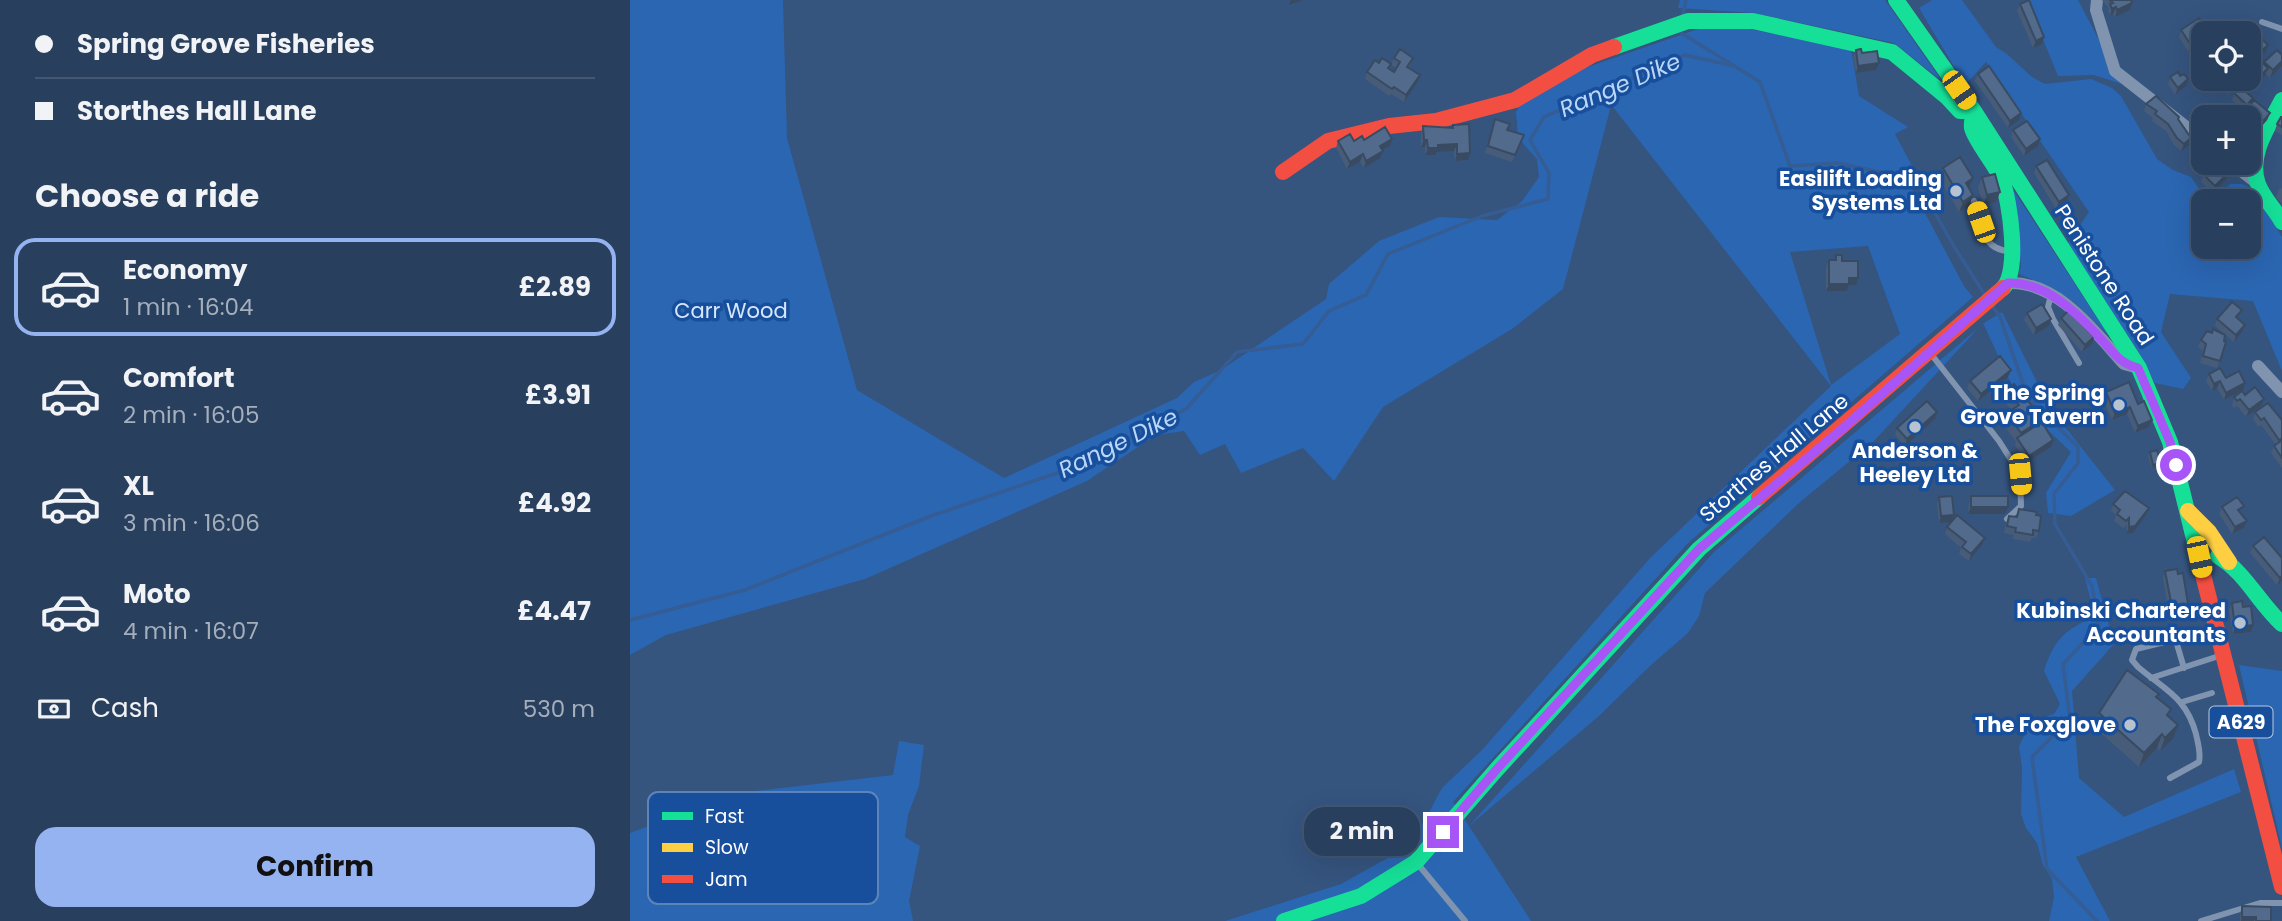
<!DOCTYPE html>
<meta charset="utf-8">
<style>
body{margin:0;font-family:Poppins,sans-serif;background:#344a67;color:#f1f3f6;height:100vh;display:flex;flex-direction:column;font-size:26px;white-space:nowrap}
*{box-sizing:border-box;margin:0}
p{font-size:23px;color:#a5afbc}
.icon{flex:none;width:38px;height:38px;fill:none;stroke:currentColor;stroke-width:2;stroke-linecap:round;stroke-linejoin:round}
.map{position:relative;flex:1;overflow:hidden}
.side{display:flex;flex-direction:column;background:#283f5e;width:630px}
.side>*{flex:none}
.top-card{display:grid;align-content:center;height:154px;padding:0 35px;background:#283f5e}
.buttons{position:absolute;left:1561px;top:21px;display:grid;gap:14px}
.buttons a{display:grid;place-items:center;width:70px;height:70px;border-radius:14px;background:#283f5e;box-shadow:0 7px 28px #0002,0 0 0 2px #445873;font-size:35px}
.end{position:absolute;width:32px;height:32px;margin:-16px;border:9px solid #a855f7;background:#fff;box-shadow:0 0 0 4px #fff}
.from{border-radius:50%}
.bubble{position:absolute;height:49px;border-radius:21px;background:#283f5e;box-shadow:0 7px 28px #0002,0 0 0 2px #445873;font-size:23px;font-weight:700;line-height:49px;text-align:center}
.car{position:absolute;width:21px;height:42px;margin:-21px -10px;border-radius:9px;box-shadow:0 0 5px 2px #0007;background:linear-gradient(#f5c518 24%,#345 0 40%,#f5c518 0 76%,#345 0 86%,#f5c518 0)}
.top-card b{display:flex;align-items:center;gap:24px;height:66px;font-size:26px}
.top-card b+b{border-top:2px solid #445873}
.top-card i{width:18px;height:18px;background:#f1f3f6}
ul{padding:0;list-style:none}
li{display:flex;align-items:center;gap:21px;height:98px;margin:0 14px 10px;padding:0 21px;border:4px solid transparent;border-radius:21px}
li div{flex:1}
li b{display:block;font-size:26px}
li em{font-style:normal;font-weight:700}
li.selected{border-color:#95b2f1}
li>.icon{width:63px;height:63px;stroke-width:1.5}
h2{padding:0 35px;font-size:32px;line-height:84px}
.pay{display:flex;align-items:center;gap:18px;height:77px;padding:0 35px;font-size:26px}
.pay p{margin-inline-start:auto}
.cta{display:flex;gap:14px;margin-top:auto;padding:14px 35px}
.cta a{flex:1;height:80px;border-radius:21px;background:#95b2f1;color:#111;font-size:28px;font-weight:700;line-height:80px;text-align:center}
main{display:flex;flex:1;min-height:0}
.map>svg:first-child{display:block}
.green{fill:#2b66b2;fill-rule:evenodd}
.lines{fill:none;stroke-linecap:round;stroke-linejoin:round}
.stream{stroke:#355c93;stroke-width:3.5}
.lane{stroke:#8094af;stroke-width:6}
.street{stroke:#8094af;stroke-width:12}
.fast{stroke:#16e098;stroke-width:16}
.slow{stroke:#ffcf43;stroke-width:16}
.jam{stroke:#f24e42;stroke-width:16}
.wall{fill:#475c78}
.shaded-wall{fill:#394b62}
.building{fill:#526b8c;stroke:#394b62;stroke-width:2}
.route{stroke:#a855f7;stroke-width:9}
.poi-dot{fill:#b8c3d2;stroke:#174f9c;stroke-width:2.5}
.labels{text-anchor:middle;stroke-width:7;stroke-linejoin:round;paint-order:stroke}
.shield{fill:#174f9c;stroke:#b9cae1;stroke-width:2}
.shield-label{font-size:19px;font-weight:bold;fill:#fff}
.poi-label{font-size:21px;font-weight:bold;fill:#fff;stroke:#174f9c;text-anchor:end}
.street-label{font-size:21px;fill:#fff;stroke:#174f9c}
.park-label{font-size:21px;fill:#d5e7fd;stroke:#174f9c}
.water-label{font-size:23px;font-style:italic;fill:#bad6f9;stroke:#174f9c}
.key{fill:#174f9c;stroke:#5d84ba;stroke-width:2}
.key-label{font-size:19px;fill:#fff}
</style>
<main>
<section class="side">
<div class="top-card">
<b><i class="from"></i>Spring Grove Fisheries</b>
<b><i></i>Storthes Hall Lane</b>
</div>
<h2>Choose a ride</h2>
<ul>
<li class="selected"><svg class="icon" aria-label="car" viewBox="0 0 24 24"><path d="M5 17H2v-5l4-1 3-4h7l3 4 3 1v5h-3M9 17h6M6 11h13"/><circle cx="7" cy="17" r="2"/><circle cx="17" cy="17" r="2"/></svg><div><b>Economy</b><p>1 min · 16:04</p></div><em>£2.89</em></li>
<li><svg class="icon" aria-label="car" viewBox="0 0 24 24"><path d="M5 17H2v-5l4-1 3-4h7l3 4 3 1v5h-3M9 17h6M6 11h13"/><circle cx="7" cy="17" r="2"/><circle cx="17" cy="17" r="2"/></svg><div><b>Comfort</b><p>2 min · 16:05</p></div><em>£3.91</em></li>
<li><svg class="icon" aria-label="car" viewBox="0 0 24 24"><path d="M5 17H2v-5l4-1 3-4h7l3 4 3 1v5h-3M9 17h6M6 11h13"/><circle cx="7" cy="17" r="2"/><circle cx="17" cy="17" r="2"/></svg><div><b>XL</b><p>3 min · 16:06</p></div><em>£4.92</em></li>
<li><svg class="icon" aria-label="car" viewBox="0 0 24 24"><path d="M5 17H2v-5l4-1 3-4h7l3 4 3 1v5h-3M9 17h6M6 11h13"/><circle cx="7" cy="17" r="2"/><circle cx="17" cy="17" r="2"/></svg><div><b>Moto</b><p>4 min · 16:07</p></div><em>£4.47</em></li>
</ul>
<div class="pay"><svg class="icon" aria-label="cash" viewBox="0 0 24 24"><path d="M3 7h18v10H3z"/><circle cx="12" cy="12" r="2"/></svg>Cash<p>530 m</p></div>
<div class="cta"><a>Confirm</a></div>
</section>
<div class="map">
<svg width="1652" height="921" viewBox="0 0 1652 921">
<rect width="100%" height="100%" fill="#35547e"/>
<path class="green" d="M0 0H153L157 138 227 390 374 478 547 398 564 382 591 370 696 299 699 284 749 241 809 217 867 220 892 201 909 177 907 159 888 138 886 112 896 97 952 69 1068 29H1119L1221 49 1229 96 1278 127 1265 134 1288 177 1280 185 1334 286 1343 297 1058 543 823 802 839 826 1084 552 1354 323 1372 312 1420 408 1485 490 1441 516 1418 513 1416 493 1441 452 1391 405 1353 323 1243 442 1169 503 1075 593 1069 616 1058 633 1021 665 969 716 839 826 901 921H595L711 884 781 845 812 788 852 750 1020 558 1201 386 983 107 982 102 933 289 882 329 753 407 704 481 673 448 611 473 595 444 570 455 554 431 526 435 457 481 235 579 36 635 0 655ZM1238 246 1270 334 1201 385 1160 252Z
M1050 0H1255L1312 81 1264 43 1124 13 1048 8Z
M1302 0H1332L1366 47 1377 54 1402 77 1415 84 1461 79 1482 88 1491 96 1527 159 1543 170 1561 177 1568 187 1579 196 1591 193 1600 184H1612L1623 189 1652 237V371L1623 301 1540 294 1531 332 1561 378 1553 389 1525 383 1438 243 1459 212 1356 62 1335 85 1289 8ZM1573 201H1619V247H1573Z
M1397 0H1448L1492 84 1464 75 1428 76Z
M1382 188 1479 336 1444 302 1415 285 1389 274 1391 266Z
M1455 578H1466L1484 644 1442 691 1449 778 1494 817 1604 769 1611 792 1446 857 1480 921H1419L1424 897 1422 879 1413 865 1407 843 1396 828 1391 814 1392 768 1389 746 1397 730 1406 720 1424 714 1430 704 1414 671C1419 654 1426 639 1441 629 1449 624 1457 621 1464 613Z
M1609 665 1652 671V848Z
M269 741 294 745 289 786 278 815 275 837 290 846 279 901 283 921H0V833L109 793 263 775Z"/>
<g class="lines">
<path class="stream" d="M1052 17 1056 0
M1048 31 1130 82 1160 166 1208 163 1286 180 1325 248 1355 295
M1361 304 1370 317 1398 398 1448 447V463L1424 494 1425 524 1462 586 1469 626 1433 664 1440 719 1402 757 1417 869 1467 921
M0 620 115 590 301 516 433 471 556 409 607 352 673 344 699 311 736 295 758 254 852 216 918 199 919 173 900 140 914 117 1055 55 1104 66"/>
<path class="lane" d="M1632 22 1652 29
M1344 201C1351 223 1352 251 1380 251
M1421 295 1418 307 1423 319 1449 363
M1301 354 1369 441 1390 474 1391 506 1377 519
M1521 678 1589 656
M1552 702 1582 693
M1540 778 1569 762C1571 752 1568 744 1566 734 1556 697 1535 690 1508 667L1502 660 1506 649 1543 640 1546 641 1554 668
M787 863 835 921
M1571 921 1630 903H1652"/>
<path class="street" d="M1467 0 1466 10 1485 71 1573 140
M1601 163 1628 184
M1378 283C1428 281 1464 331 1494 364L1505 367
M1628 366 1652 392"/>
<path class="fast" d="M1266 0 1344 111 1509 368 1540 442 1566 547
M984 47 1058 21H1123L1262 52 1317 97 1330 111H1344C1343 116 1341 123 1342 128 1345 141 1366 165 1372 180 1380 201 1390 272 1373 288
M1652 100C1640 124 1617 155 1628 184 1633 198 1645 209 1652 222
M1588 556C1615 572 1629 603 1652 624
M654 921 731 896 786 862 867 769 1069 549 1129 497"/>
<path class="slow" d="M1558 511 1579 532 1599 562"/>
<path class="jam" d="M653 172 698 141 759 126 806 121 885 100 962 55 984 47
M1129 497 1373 288
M1566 547 1652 887"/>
</g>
<path class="wall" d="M1472 0H1503L1500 10 1485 17 1483 14 1480 16 1478 11 1479 9Z
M1390 4 1412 44 1403 48 1387 11Z
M1551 30 1573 33V57L1567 47 1558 52 1549 37Z
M1619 40 1635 52 1627 61 1619 53Z
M1226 50 1246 70 1226 73 1223 57Z
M1652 55 1640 78 1636 74 1618 94 1621 103 1640 113 1637 120 1626 133 1619 127V117H1611L1614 111 1602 100 1604 93 1610 86 1609 85 1611 79H1619L1634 62Z
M764 58H783L779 68 787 83 774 102 761 94 759 96 735 79 737 72 749 63 761 64 759 69 764 72 766 68 761 65Z
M1348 74 1389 120 1378 128 1345 81Z
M1550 76 1558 79 1556 86 1545 95 1538 84 1540 77Z
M1578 79H1609L1607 86 1598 95 1589 86 1587 88Z
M1516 104 1548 119 1561 138 1559 145 1551 151 1544 145 1536 131 1522 121 1523 118 1514 111Z
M1652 117V135L1645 131 1647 124Z
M865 119 892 142 882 162 855 153Z
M823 125 838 160 825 161 824 151 807 152 805 155H795V147H791V133L793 126 822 128Z
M1383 130 1408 146 1394 156 1381 137Z
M734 140 760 146 752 151 750 158 734 168 730 162 717 169 706 148 708 141Z
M1406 166 1439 195 1437 202 1426 209 1404 173Z
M1313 168 1343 178 1339 189 1343 195 1339 206 1329 212 1309 178Z
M1600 171 1597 178 1583 193 1571 182 1574 175Z
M1352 177 1370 192 1366 202 1353 206 1348 187Z
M1652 188V204L1646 197 1649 190Z
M1206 255 1212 261 1226 285H1219L1217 291H1196V268L1199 260H1204Z
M1397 313 1419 326 1404 335 1394 320Z
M1609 317 1608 319 1612 332 1604 342 1585 326 1587 319Z
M1431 318 1462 344 1452 352 1428 325Z
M1571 340 1596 342 1587 368 1570 363 1573 351 1568 347Z
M1381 370 1378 377 1348 401 1337 388 1340 381Z
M1579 374 1596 378 1613 390 1594 400 1587 388 1582 391 1576 381Z
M1376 389 1413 419 1412 422 1421 447 1396 463 1385 445 1386 442 1373 424 1377 413 1381 410 1373 400Z
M1476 392 1508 404 1522 420 1519 427 1505 433 1497 414 1482 420 1473 399Z
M1615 395 1631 406 1616 417 1607 406 1604 408 1602 405 1604 397Z
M1625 412 1652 420V468L1641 453 1644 446 1646 445 1631 425 1628 427 1623 419Z
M1305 419 1275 446 1265 435 1267 428Z
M1520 452 1529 467 1522 468 1518 456Z
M1341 496 1375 514H1338L1339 503Z
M1309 497 1322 521 1352 545 1339 561 1329 554 1331 548 1315 534 1317 527 1321 522 1309 523 1307 504Z
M1483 504 1519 508 1516 515 1503 533 1496 534 1497 525 1493 528 1484 521 1486 515 1481 511Z
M1592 507 1617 521 1614 528 1602 534 1589 514Z
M1389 509 1406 515 1409 531 1406 538H1402L1400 542 1383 539V535L1374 533 1376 523 1379 516 1386 517Z
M1623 546 1652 581 1647 585 1620 553Z
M1535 571 1548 574 1558 604 1556 611 1539 614 1533 578Z
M1602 603 1613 607 1621 632 1603 634 1599 610Z
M1529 694 1528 698 1541 709 1538 716 1543 739 1530 751 1527 748 1509 767 1464 727 1469 713Z
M1612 906 1641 921H1610V914Z"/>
<path class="shaded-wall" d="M661 0H673L659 5Z
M1500 0H1503L1500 10 1485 17 1487 10Z
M1486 7 1483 14 1480 16 1482 9Z
M1414 37 1412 44 1403 48 1406 41Z
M1569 39 1567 47 1558 52 1561 45Z
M1638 45 1635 52 1627 61 1629 53Z
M1652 61V66L1640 78 1643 70Z
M1249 63 1246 70 1226 73 1228 66Z
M1638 68 1635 75 1613 99 1616 92Z
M790 75 787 83 774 102 776 95Z
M1558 79 1556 86 1545 95 1548 88Z
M1609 79 1607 86 1598 95 1601 88Z
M1391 113 1389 120 1378 128 1380 121Z
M1640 113 1637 120 1626 133 1629 126Z
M1561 138 1559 145 1551 151 1554 144Z
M762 139 760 146 747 153 750 146Z
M1410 139 1408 146 1394 156 1396 149Z
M794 140H797L795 147H791Z
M827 144 824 151 807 152 805 155H795L798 148 808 145Z
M753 151 750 158 734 168 736 161Z
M840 153 838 160 825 161 827 154Z
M733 154 730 162 717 169 720 162Z
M1600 171 1597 178 1583 193 1585 186Z
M1343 178 1339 189 1336 183Z
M1370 192 1366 202 1353 206 1357 195Z
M1343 195 1339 206 1329 212 1333 202Z
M1439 195 1437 202 1426 209 1429 202Z
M1219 278H1228L1226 285H1219L1217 291H1196L1199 284Z
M1421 319 1419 326 1404 335 1406 328Z
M1615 325 1612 332 1604 342 1606 335Z
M1464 337 1462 344 1452 352 1455 345Z
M1381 370 1378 377 1348 401 1351 394Z
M1590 381 1587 388 1582 391 1584 384Z
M1615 383 1613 390 1594 400 1596 393Z
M1634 399 1631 406 1616 417 1619 410Z
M1500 407 1497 414 1482 420 1485 413Z
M1307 412 1305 419 1275 446 1277 439Z
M1413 419 1409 429 1388 440 1391 433Z
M1522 420 1519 427 1505 433 1508 426Z
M1423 440 1421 447 1396 463 1399 456Z
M1531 463 1529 467 1522 468 1523 465Z
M1341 507H1378L1375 514H1338Z
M1519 508 1516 515 1503 533 1496 534 1499 527Z
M1324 515 1322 522 1309 523 1311 516Z
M1617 521 1614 528 1602 534 1605 527Z
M1355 538 1352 545 1339 561 1341 554Z
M1652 576V581L1647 585 1650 578Z
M1558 604 1556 611 1539 614 1542 607Z
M1623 625 1621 632 1603 634 1605 627Z
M1548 725 1543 739 1530 751 1535 738Z
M1532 734 1527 748 1509 767 1514 753Z
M1612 917H1626L1624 921H1611Z"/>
<path class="building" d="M1399 0 1414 37 1406 41 1390 4Z
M1480 0H1501L1502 3 1487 10 1486 7 1482 9 1480 4 1483 3Z
M1569 18 1579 33H1573V46L1569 39 1561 45 1551 30Z
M1626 33 1638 45 1629 53 1619 43V40Z
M770 49 783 58 777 67 790 75 776 95 764 87 762 89 737 72 745 60 749 63 752 58 761 64 758 68 764 72 770 62 764 58Z
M1231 49 1232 53 1247 51 1249 63 1228 66 1226 50Z
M1647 50 1652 55V61L1643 70 1634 62Z
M1628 59 1638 68 1616 92 1623 98 1617 105 1604 93 1615 81 1613 79H1619V69Z
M1359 66 1391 113 1380 121 1348 74Z
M1548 72 1550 76 1554 74 1558 79 1548 88 1540 77Z
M1592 79H1609L1601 88Z
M1526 96 1549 117 1548 119 1561 138 1554 144 1547 138 1538 124 1525 114 1527 111 1516 104Z
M1624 100 1640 113 1629 126 1613 113Z
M1651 117H1652V127L1647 124Z
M865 119 880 124 877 130 894 135 885 155 858 146Z
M1397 121 1410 139 1396 149 1383 130Z
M839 124 840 153 827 154V144L808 145V148H798L797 140H794L793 126 823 128V125Z
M755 127 762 139 750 146 753 151 736 161 733 154 720 162 708 141 720 134 724 141 732 136 734 140Z
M1330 157 1343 178 1336 183 1343 195 1333 202 1313 168Z
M1417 160 1439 195 1429 202 1406 166Z
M1586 163H1591L1600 171 1585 186 1574 175Z
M1365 174 1370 192 1357 195 1352 177Z
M1206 255H1212V261H1228V278H1219V284H1199V260H1206Z
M1602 302 1612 310 1606 317 1615 325 1606 335 1587 319Z
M1412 304 1421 319 1406 328 1397 313Z
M1439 310 1464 337 1455 345 1431 318Z
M1583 329 1595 335 1594 341 1596 342 1590 361 1573 356 1576 344 1571 340 1577 331 1582 333Z
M1370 356 1381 370 1351 394 1340 381Z
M1590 368 1596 378 1609 371 1615 383 1596 393 1590 381 1584 384 1579 374Z
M1499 382 1508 404 1514 401 1522 420 1508 426 1500 407 1485 413 1476 392Z
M1384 384 1413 419 1391 433 1377 413 1389 405 1376 389Z
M1625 387 1634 399 1619 410 1610 399 1607 401 1604 397 1612 391 1615 395Z
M1297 401 1307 412 1277 439 1267 428Z
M1638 403 1652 420V438L1649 440 1634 418 1631 420 1625 412Z
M1412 422 1423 440 1399 456 1387 438Z
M1652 440V458L1644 446Z
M1527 450 1531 463 1523 465 1520 452Z
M1495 491 1519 508 1505 526 1499 527V518L1496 521 1487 514 1490 510 1483 504Z
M1322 496 1324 515 1311 516 1309 497Z
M1341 496H1378V507H1341Z
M1607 497 1614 506 1608 510 1617 521 1605 527 1592 507Z
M1389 509 1407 512 1406 515 1411 516 1409 531 1403 530V535L1385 532 1386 528 1377 526 1379 516 1387 517Z
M1327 515 1355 538 1341 554 1332 547 1336 542 1317 527Z
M1634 537 1652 558V576L1650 578 1623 546Z
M1547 569 1548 574 1553 573 1558 604 1542 607 1535 571Z
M1612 601 1613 607 1621 606 1623 625 1605 627 1602 603Z
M1497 670 1529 694 1526 697 1541 709 1537 715 1548 725 1535 738 1532 734 1514 753 1469 713Z
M1612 906 1641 907V921H1626V917H1612Z"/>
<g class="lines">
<path class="route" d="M813 832 867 769 1069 549 1212 429 1378 283C1416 282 1446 312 1470 338 1483 352 1489 363 1508 368L1540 442 1546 465"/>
</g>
<g class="poi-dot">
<circle cx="1326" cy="191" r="7"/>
<circle cx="1489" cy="405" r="7"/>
<circle cx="1285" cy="427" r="7"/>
<circle cx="1610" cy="623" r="7"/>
<circle cx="1500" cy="725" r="7"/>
</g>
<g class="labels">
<rect class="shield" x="1579.5" y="706.5" width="63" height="31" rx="5"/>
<g class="shield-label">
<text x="1611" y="729">A629</text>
</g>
<g class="poi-label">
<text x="1312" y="186">Easilift Loading<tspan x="1312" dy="24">Systems Ltd</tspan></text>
<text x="1475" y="400">The Spring<tspan x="1475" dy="24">Grove Tavern</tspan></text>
<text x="1285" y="458" text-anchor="middle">Anderson &amp;<tspan x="1285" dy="24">Heeley Ltd</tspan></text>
<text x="1596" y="618">Kubinski Chartered<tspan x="1596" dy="24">Accountants</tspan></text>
<text x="1486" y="732">The Foxglove</text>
</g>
<g class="street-label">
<text transform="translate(1474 275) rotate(57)" y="7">Penistone Road</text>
<text transform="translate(1144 458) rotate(-40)" y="7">Storthes Hall Lane</text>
</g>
<g class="park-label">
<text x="101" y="318">Carr Wood</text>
</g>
<g class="water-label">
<text transform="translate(990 85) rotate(-23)" y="8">Range Dike</text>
<text transform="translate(488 443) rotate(-26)" y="8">Range Dike</text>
</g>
</g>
<rect x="18" y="792" width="230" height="112" rx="10" class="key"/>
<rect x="32" y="812" width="31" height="8" fill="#16e098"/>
<rect x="32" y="843" width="31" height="9" fill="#ffcf43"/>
<rect x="32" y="875" width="31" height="8" fill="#f24e42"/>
<g class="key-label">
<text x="75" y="823">Fast</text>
<text x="75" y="854">Slow</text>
<text x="75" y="886">Jam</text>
</g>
</svg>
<div class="buttons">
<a><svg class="icon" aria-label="locate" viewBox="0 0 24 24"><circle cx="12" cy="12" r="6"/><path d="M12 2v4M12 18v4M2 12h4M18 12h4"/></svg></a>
<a>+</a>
<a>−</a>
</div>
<i class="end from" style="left:1546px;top:465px"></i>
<i class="end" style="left:813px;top:832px"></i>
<div class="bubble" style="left:674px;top:807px;width:116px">2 min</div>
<i class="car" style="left:1329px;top:90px;rotate:145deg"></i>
<i class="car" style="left:1351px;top:222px;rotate:341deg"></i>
<i class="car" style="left:1390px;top:474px;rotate:175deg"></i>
<i class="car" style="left:1569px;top:557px;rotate:168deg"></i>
</div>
</main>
